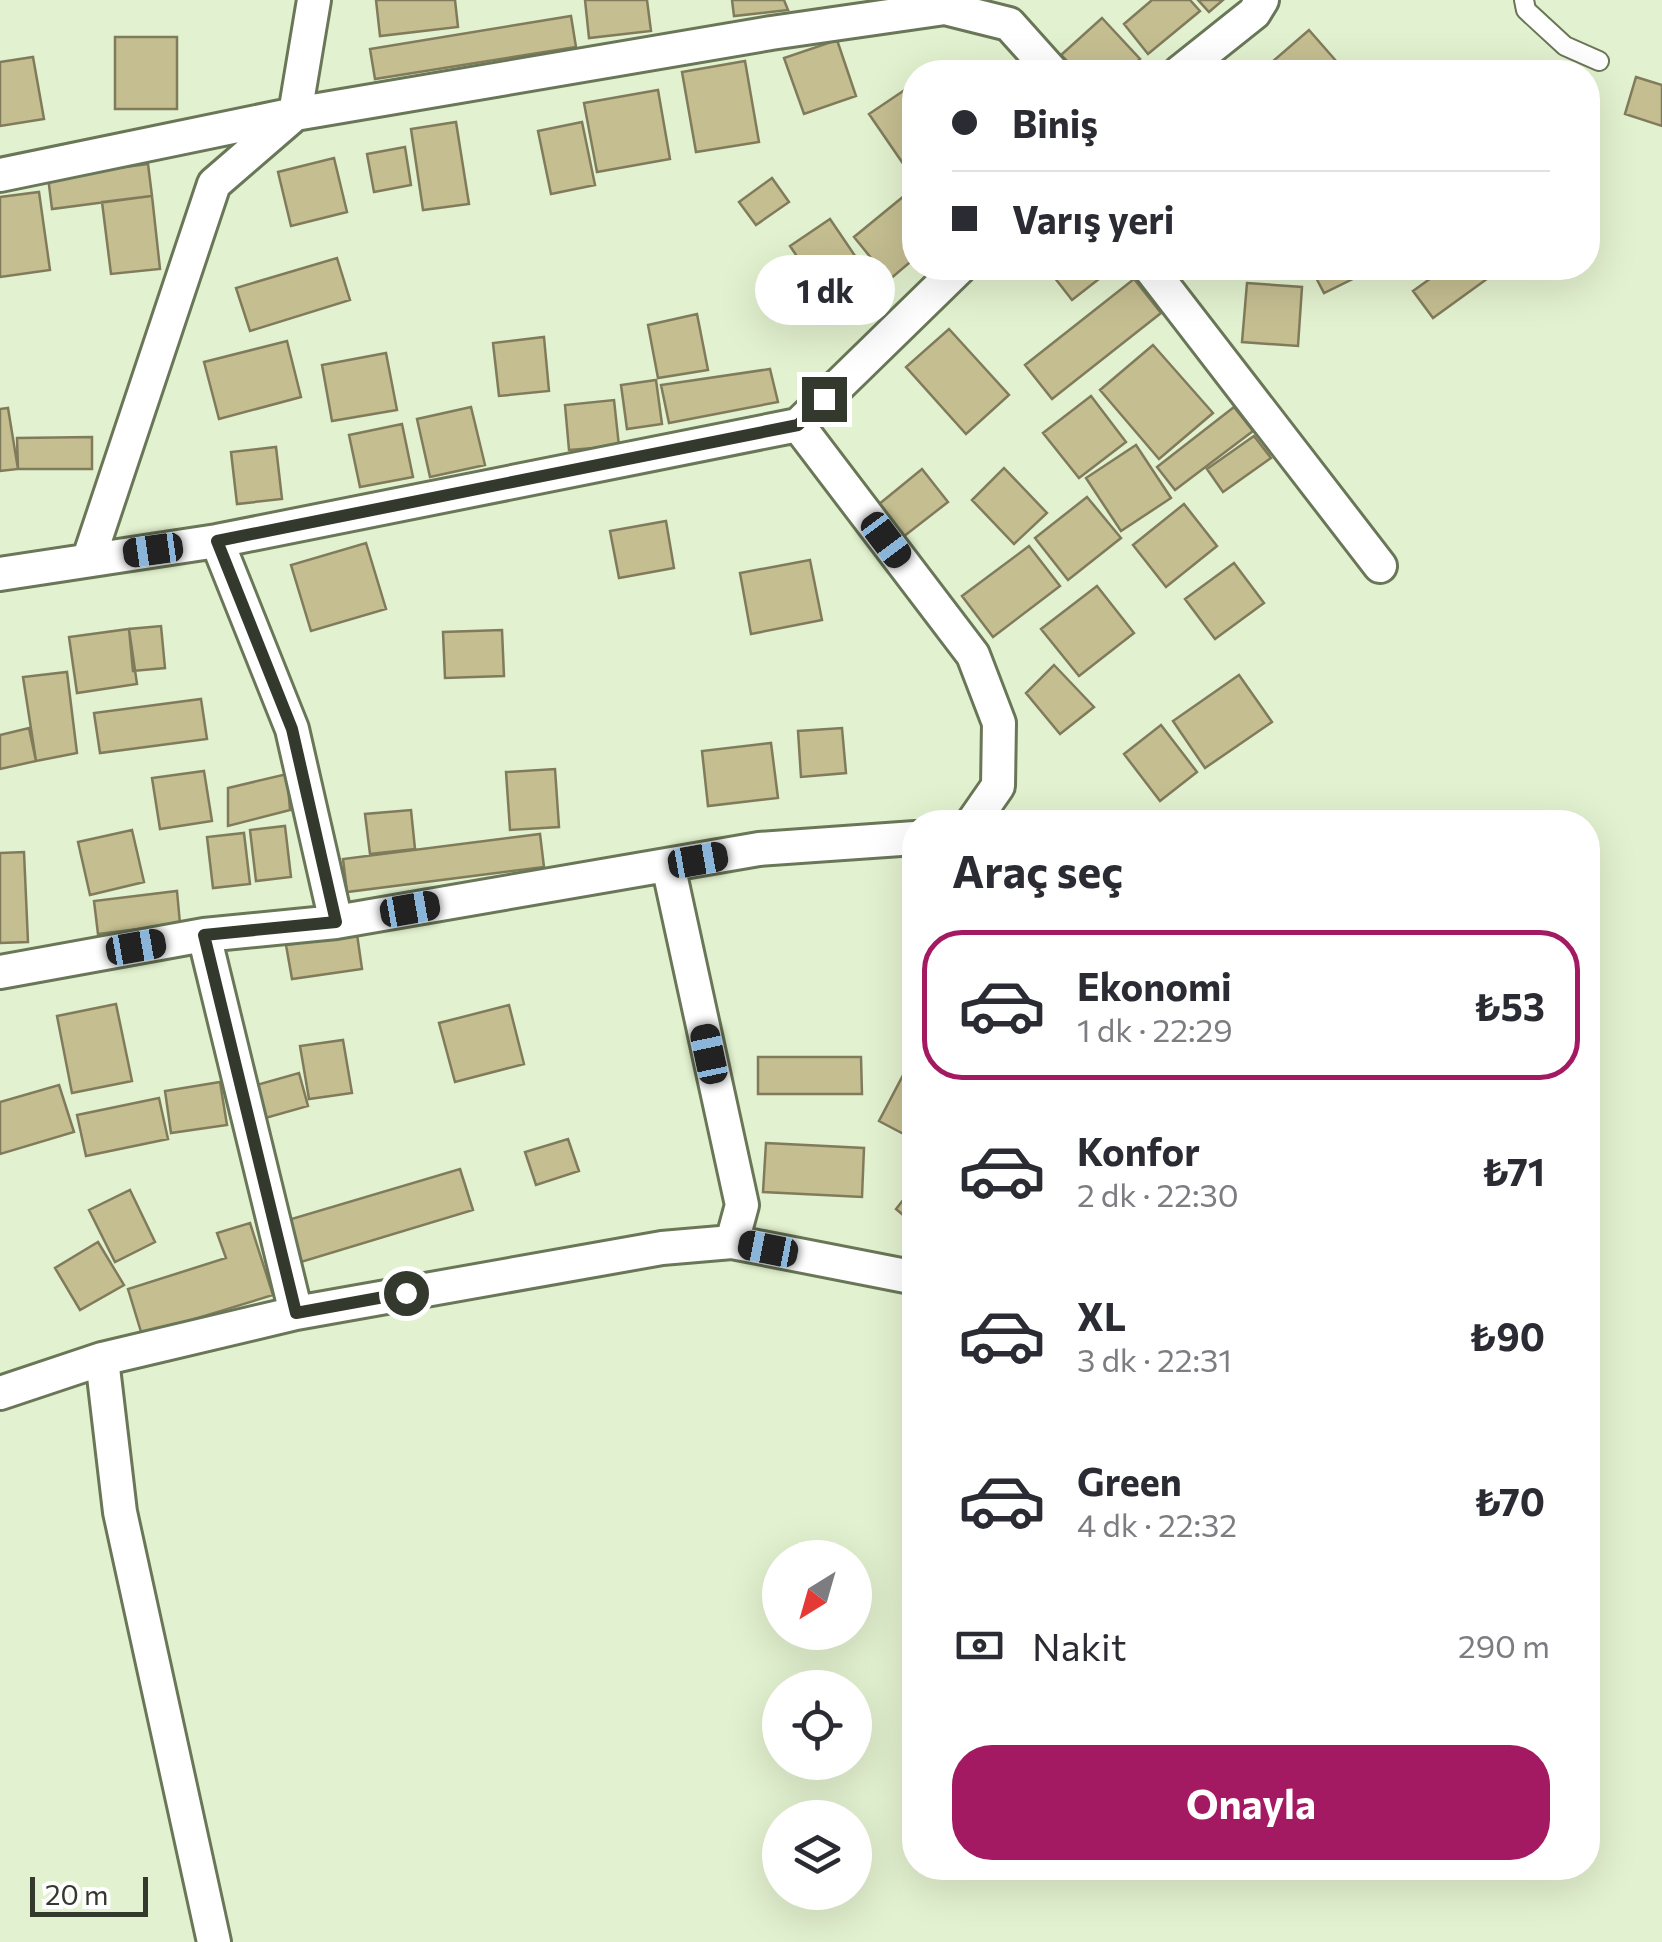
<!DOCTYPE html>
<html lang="tr">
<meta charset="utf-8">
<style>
body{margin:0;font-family:Commissioner,sans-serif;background:#f2f2f3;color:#2b2b33;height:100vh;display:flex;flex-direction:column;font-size:38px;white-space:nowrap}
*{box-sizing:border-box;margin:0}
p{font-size:32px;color:#7c7c81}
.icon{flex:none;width:55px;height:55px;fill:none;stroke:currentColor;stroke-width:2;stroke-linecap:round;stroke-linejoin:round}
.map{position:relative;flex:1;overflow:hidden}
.details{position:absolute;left:902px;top:810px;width:698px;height:1070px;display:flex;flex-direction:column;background:#fff;border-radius:40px;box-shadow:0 10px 40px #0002}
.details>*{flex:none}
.top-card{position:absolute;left:902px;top:60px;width:698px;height:220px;border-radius:40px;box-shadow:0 10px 40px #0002;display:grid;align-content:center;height:220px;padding:0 50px;background:#fff}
.needle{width:65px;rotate:217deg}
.buttons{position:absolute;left:762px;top:1540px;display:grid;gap:20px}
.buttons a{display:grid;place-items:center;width:110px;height:110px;border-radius:50%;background:#fff;box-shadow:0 10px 40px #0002;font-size:50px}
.scale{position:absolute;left:30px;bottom:25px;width:118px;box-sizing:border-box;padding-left:10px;border:5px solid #33392c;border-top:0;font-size:28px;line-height:35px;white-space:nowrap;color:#33392c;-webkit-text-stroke:8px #fff;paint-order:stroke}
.end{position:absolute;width:45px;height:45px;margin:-22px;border:12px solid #33392c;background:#fff;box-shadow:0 0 0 5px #fff}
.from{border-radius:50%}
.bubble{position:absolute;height:70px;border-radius:35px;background:#fff;box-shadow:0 10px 40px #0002;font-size:32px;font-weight:700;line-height:70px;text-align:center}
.car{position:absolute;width:30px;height:60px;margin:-30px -15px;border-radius:12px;box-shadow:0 0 8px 2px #0007;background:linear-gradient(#222 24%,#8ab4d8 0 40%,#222 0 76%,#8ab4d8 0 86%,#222 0)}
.top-card b{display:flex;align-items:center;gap:35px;height:95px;font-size:38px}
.top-card b+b{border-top:2px solid #e1e1e2}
.top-card i{width:25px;height:25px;background:#2b2b33}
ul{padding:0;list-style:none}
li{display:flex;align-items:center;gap:30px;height:150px;margin:0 20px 15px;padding:0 30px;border:5px solid transparent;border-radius:40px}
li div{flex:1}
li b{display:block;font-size:38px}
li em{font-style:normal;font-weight:700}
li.selected{border-color:#a41a62}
li>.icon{width:90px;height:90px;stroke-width:1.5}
h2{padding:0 50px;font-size:45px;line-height:120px}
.pay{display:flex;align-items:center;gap:25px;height:110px;padding:0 50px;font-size:38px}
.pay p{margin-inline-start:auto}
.primary-button{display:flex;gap:20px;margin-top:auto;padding:20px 50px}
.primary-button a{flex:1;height:115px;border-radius:40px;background:#a41a62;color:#fff;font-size:40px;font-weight:700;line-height:115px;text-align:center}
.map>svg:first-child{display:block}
.building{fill:#c5be91;stroke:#807b5b;stroke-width:2.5}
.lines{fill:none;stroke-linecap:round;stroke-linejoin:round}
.service-casing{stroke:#697657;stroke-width:22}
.minor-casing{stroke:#697657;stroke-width:38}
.service{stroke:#fff;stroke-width:18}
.minor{stroke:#fff;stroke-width:32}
.route{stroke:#33392c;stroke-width:12}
</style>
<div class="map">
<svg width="1662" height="1942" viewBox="0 0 1662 1942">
<rect width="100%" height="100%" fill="#e2f1cf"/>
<path class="building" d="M376 0H455L458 27 380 36Z
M585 0H647L651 31 589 38Z
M732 0H784L788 10 734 16Z
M1152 0H1190L1200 11 1148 54 1124 24Z
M1198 0H1223L1209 12Z
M571 16 576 47 375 79 370 49Z
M1102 18 1140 59 1125 72H1078L1061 55Z
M1309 30 1344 70 1340 72H1282L1272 62Z
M115 37H177V109H115Z
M837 40 856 96 804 114 784 58Z
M33 57 44 119 0 126V62Z
M745 61 759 142 696 152 682 72Z
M1636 77 1662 85V126L1625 114Z
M915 83V158L904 165 869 114Z
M658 90 670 159 597 172 584 103Z
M456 122 469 204 423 210 411 129Z
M582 122 595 185 551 194 538 131Z
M405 147 411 185 374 192 367 154Z
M334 158 347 212 291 226 278 172Z
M148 164 152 196 52 209 48 177Z
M772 178 789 202 756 225 739 202Z
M915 187V258L889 280 854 237Z
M39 192 50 270 0 277V197Z
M152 196 160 269 111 274 102 202Z
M830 219 868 275 828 302 790 246Z
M337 258 350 300 250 331 236 288Z
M1047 268H1113L1072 300Z
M1311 268H1365L1367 272 1324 293Z
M1445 268H1502L1433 318 1413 291Z
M1134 279 1161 313 1052 399 1025 365Z
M1247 283 1302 287 1298 346 1242 342Z
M697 314 708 370 658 378 648 325Z
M949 329 1009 395 966 434 906 367Z
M544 337 549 391 499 396 493 343Z
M287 341 301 397 219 419 204 362Z
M1153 345 1213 413 1159 459 1100 390Z
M386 353 397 410 332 421 322 365Z
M770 369 778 402 669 423 661 385Z
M656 380 662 424 627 429 621 385Z
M1091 396 1126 442 1079 478 1043 433Z
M614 400 619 446 569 450 565 405Z
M471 407 485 465 430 477 417 419Z
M1234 407 1253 431 1175 490 1157 467Z
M8 408 18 469 0 471V409Z
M402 424 413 477 360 487 349 435Z
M1254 436 1271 458 1223 492 1207 469Z
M92 437V469H18L17 438Z
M1136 445 1171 498 1121 531 1086 478Z
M276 447 282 499 237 504 231 452Z
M1004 468 1047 513 1014 544 972 500Z
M922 469 948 502 903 537 878 505Z
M1087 497 1121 538 1068 580 1035 538Z
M1184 504 1217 546 1166 587 1133 545Z
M666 521 674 568 619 578 610 531Z
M366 543 386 609 311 631 291 565Z
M1029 546 1060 586 993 637 962 596Z
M810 560 822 620 751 634 740 573Z
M1234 563 1264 603 1215 639 1185 599Z
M1097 586 1134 633 1079 676 1041 629Z
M161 626 165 668 133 671 129 629Z
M129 629 137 684 77 693 69 637Z
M502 630 504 676 445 678 443 632Z
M1054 665 1094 707 1060 734 1026 693Z
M67 672 77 753 36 761 23 677Z
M1239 675 1272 722 1205 768 1173 721Z
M201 699 207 739 100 753 94 713Z
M1161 725 1197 772 1160 801 1124 754Z
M29 728 36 761 0 769V735Z
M842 728 846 773 801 777 798 731Z
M771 743 778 798 708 806 702 751Z
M555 769 559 827 510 830 506 772Z
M204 771 212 821 160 829 152 778Z
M287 774 290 810 228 826V788Z
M411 810 415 849 370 854 365 814Z
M285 826 291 877 256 881 250 830Z
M132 830 144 882 90 895 78 842Z
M244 833 250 884 213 888 207 837Z
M540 834 544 867 347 892 343 859Z
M24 852 28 942 0 943V853Z
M177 891 180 924 98 934 94 901Z
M357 934 362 969 292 979 286 945Z
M116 1004 132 1081 72 1093 57 1016Z
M509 1005 524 1064 455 1082 439 1023Z
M343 1040 352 1093 309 1099 300 1046Z
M758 1057H861L862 1094H758Z
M911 1060 915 1062V1140L879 1121Z
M299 1073 308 1106 262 1119 253 1086Z
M220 1082 227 1125 171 1133 165 1091Z
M59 1085 74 1132 0 1154V1102Z
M159 1098 168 1139 86 1156 77 1115Z
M568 1139 579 1171 536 1185 525 1152Z
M766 1143 864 1148 862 1197 763 1192Z
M460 1169 473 1210 301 1262 288 1220Z
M915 1185V1225L896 1209Z
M130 1190 155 1242 115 1262 89 1210Z
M250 1223 273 1295 142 1335 128 1289 226 1258 217 1233Z
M98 1242 124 1285 80 1310 55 1268Z"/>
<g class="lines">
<defs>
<path id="service" d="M1524 0 1526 10 1565 46 1599 61"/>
<path id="minor" d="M1180 72 1254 13 1262 0
M0 175 295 114 771 33 945 8 1009 24 1052 72
M1150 268 1380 566
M798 425 973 655 999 723 998 786 973 822
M217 541 292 729 336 922
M89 558 214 184 295 114 314 0
M0 574 217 541 798 425 959 268
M668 865 742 1205 732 1242
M204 935 296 1313
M0 972 204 935 336 922 759 849 915 838
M102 1359 120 1512 214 1942
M0 1393 102 1359 296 1313 662 1248 732 1242 911 1277"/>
</defs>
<use href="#service" class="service-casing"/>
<use href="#minor" class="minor-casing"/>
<use href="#service" class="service"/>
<use href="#minor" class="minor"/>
</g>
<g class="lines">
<path class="route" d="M406 1293 296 1313 204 935 336 922 292 729 217 541 798 425 824 399"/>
</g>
</svg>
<div class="buttons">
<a><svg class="needle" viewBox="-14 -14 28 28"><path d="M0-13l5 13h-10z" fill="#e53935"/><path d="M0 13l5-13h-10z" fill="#7c7c81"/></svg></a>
<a><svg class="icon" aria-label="locate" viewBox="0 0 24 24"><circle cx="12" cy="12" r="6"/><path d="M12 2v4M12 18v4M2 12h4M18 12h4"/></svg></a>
<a><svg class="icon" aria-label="layers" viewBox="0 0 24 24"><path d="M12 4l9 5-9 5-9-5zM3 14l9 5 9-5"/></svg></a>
</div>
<div class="scale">20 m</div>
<i class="end from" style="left:406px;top:1293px"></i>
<i class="end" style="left:824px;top:399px"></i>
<div class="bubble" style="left:755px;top:255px;width:140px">1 dk</div>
<i class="car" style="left:886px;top:540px;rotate:143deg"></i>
<i class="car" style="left:153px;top:550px;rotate:262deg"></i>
<i class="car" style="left:698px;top:860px;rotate:80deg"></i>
<i class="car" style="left:410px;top:909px;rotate:80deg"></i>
<i class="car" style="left:136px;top:947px;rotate:80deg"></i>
<i class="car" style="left:709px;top:1054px;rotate:348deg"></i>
<i class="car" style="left:768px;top:1249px;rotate:281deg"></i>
<div class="top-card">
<b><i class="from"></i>Biniş</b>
<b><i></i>Varış yeri</b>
</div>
<section class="details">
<h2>Araç seç</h2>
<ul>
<li class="selected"><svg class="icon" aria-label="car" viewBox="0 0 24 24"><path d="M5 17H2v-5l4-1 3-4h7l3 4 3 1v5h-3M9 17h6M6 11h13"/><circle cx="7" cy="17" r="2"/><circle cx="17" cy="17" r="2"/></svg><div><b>Ekonomi</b><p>1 dk · 22:29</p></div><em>₺53</em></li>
<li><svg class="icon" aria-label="car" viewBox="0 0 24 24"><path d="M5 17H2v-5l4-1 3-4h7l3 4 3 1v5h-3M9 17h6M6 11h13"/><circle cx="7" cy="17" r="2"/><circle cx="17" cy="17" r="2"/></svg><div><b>Konfor</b><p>2 dk · 22:30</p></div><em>₺71</em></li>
<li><svg class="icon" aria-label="car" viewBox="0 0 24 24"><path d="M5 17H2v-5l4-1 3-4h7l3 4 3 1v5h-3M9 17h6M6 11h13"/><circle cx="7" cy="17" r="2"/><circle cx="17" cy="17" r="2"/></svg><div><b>XL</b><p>3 dk · 22:31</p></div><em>₺90</em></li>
<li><svg class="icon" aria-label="car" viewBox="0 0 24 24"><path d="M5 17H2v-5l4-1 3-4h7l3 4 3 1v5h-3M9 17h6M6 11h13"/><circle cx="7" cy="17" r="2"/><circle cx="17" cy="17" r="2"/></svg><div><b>Green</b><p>4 dk · 22:32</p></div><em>₺70</em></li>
</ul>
<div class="pay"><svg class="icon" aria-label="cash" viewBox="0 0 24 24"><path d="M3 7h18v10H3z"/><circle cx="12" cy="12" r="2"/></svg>Nakit<p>290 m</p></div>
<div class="primary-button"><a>Onayla</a></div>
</section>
</div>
